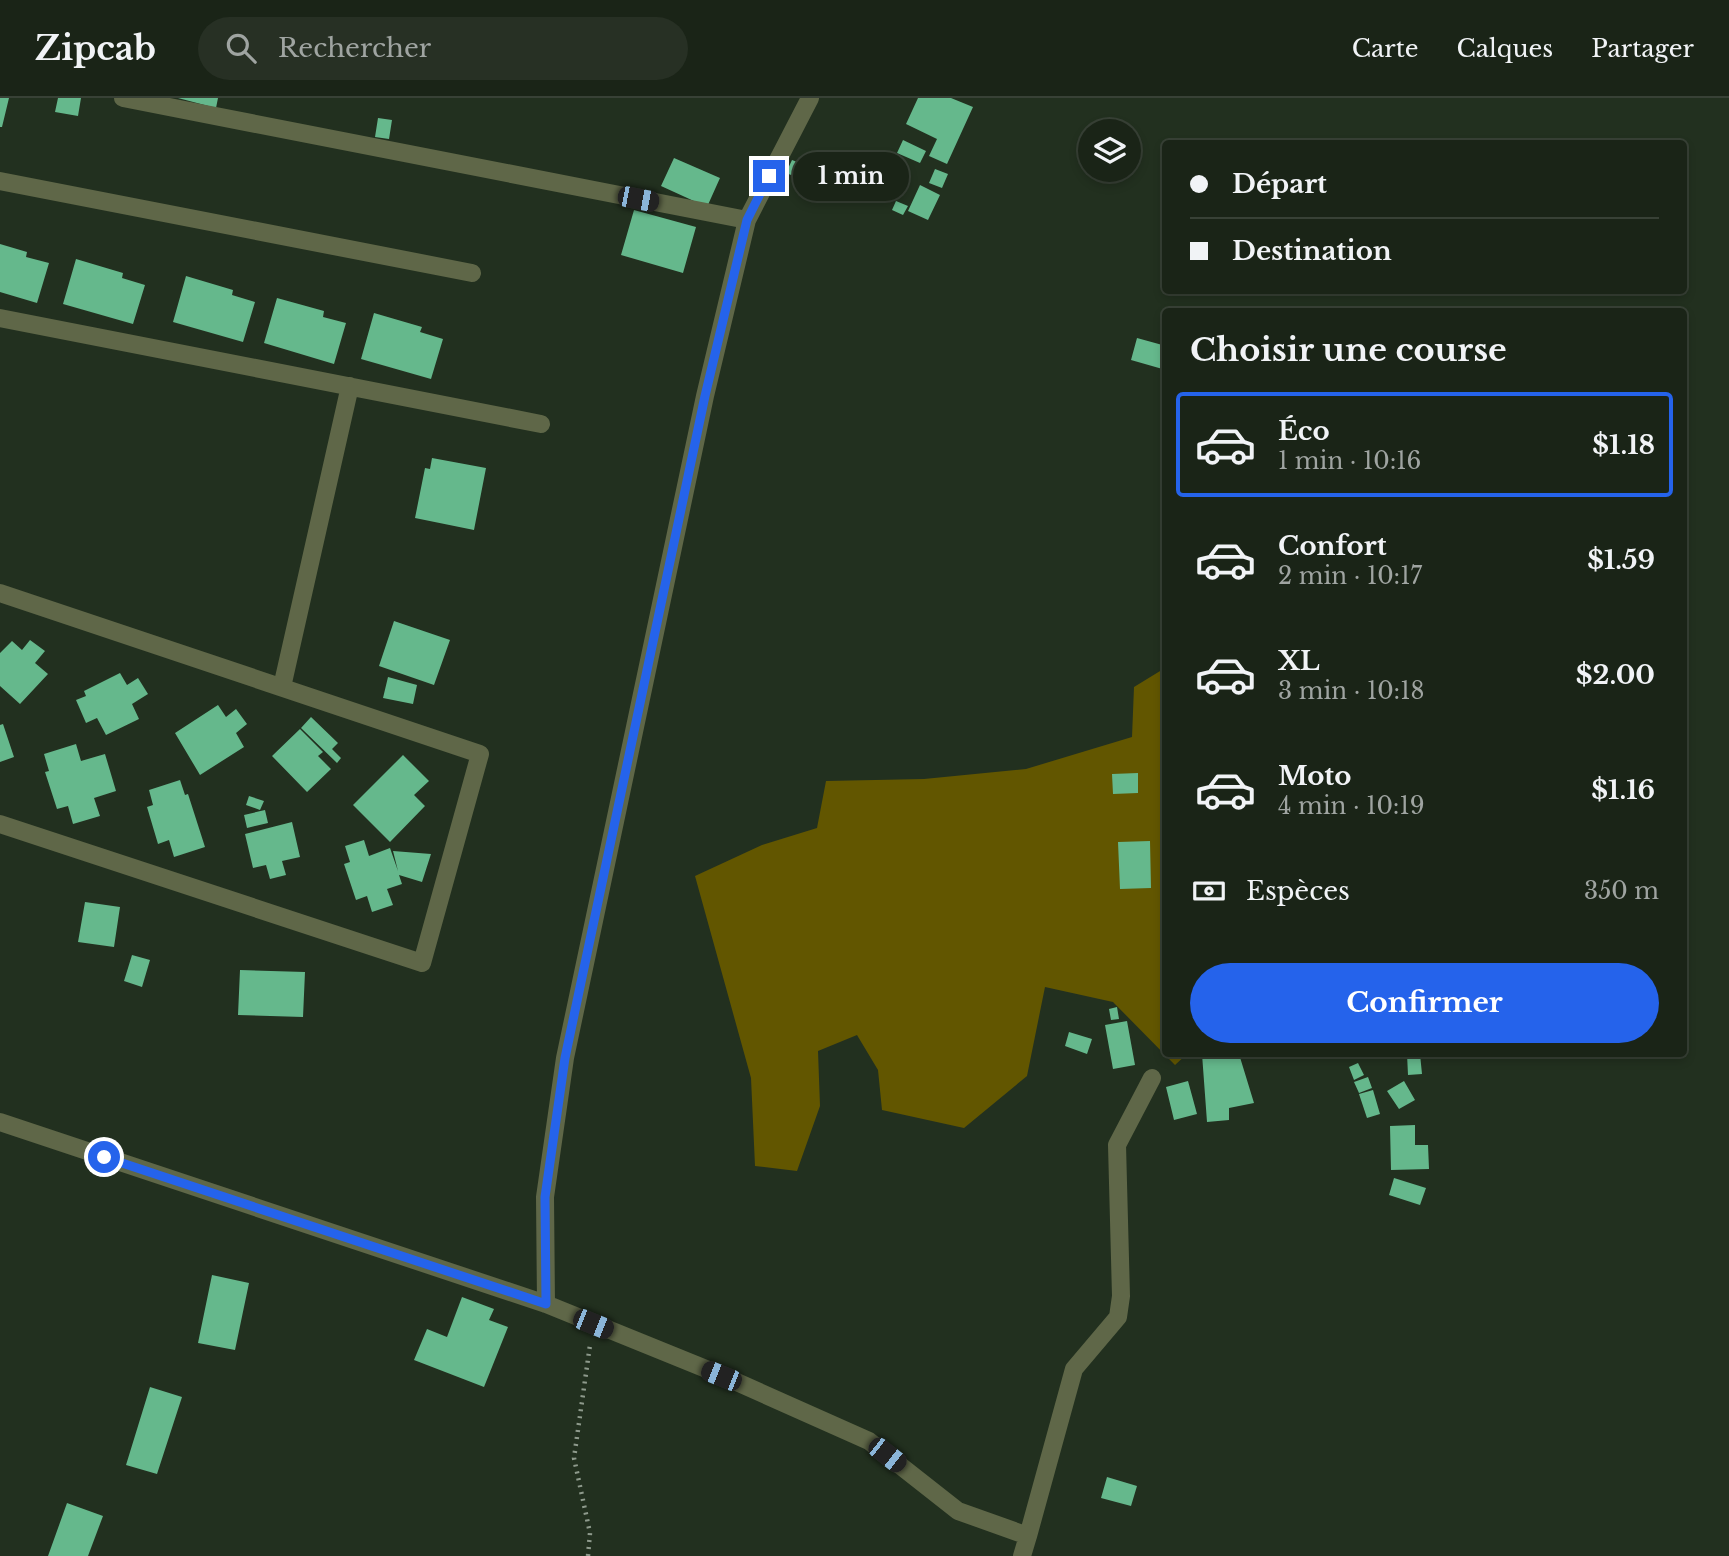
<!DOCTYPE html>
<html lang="fr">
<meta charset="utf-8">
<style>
body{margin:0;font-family:"Libre Baskerville",serif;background:#273024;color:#f1f3f6;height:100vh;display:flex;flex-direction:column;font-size:26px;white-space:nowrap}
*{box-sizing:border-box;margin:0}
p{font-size:23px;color:#9fa4a1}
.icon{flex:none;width:38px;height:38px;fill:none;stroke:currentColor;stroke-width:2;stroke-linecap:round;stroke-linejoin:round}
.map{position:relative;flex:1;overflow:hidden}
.side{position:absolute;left:1162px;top:210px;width:525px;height:749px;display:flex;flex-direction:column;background:#1a2417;border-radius:7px;box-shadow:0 4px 10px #0003,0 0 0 2px #384136}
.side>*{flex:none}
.guide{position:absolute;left:1162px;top:42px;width:525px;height:154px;border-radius:7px;box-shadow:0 4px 10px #0003,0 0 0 2px #384136;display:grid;align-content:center;height:154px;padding:0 28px;background:#1a2417}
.fabs{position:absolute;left:1078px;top:21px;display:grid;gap:14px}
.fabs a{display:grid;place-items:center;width:63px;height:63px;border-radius:50%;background:#1a2417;box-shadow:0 4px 10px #0003,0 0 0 2px #384136;font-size:35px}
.end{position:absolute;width:32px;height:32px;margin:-16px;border:9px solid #2563eb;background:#fff;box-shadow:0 0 0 4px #fff}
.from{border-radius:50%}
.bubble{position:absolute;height:49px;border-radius:24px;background:#1a2417;box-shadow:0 4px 10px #0003,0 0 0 2px #384136;font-size:23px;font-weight:700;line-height:49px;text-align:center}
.car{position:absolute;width:21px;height:42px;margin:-21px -10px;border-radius:9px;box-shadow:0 0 5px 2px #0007;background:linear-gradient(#222 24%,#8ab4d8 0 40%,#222 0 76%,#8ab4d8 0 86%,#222 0)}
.guide b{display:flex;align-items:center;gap:24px;height:66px;font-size:26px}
.guide b+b{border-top:2px solid #384136}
.guide i{width:18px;height:18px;background:#f1f3f6}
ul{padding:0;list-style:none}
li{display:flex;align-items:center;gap:21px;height:105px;margin:0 14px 10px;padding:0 14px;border:4px solid transparent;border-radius:7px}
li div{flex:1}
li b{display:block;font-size:26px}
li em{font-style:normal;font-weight:700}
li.active{border-color:#2563eb}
li>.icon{width:63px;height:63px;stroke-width:1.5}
h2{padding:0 28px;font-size:32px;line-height:84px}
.pay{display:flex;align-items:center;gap:18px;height:77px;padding:0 28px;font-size:26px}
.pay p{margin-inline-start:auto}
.action{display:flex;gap:14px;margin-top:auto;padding:14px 28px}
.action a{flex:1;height:80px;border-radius:42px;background:#2563eb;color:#fff;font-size:28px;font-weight:700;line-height:80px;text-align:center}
header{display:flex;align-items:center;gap:42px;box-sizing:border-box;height:98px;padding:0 35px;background:#1a2417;border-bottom:2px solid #384136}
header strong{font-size:33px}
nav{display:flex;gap:38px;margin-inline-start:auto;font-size:24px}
.search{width:490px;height:63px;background:#273024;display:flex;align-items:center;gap:18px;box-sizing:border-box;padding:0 24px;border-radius:38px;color:#9fa4a1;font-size:26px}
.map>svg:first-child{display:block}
.green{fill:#625600}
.building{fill:#65b88c}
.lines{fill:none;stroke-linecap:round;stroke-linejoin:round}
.path{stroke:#8e9a8c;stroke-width:4.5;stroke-dasharray:2 5;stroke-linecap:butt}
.minor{stroke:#5f6748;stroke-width:18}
.route{stroke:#2563eb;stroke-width:9}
</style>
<header>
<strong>Zipcab</strong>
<div class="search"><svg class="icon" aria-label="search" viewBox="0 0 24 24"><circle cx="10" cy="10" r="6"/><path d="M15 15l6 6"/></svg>Rechercher</div>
<nav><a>Carte</a><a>Calques</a><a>Partager</a></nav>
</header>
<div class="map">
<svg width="1729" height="1458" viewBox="0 0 1729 1458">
<rect width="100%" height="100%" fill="#22301f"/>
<path class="green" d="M1165 570 1166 956H1187L1175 967 1113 904 1045 889 1027 978 964 1030 882 1012 878 972 857 937 818 953 820 1008 797 1073 755 1068 751 980 695 778 762 747 817 730 826 683 924 681 1026 671 1132 639 1134 589Z"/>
<path class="building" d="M0 0H9L2 29H0Z
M58 0H81L78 18 55 14Z
M178 0H218L216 10Z
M918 0H951L973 9 947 66 929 58 937 41 906 26Z
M378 20 392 22 389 41 375 39Z
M903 42 926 53 920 65 897 55Z
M674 60 720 80 707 109 661 88Z
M792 62 810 69 804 82 786 75Z
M935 71 948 76 942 90 929 85Z
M920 87 940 97 928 122 908 113Z
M896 103 908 108 903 117 892 112Z
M634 112 696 129 683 175 621 157Z
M0 146 27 154 26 159 49 165 37 205 0 194Z
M76 161 123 175 122 180 145 187 133 226 63 206Z
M186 178 233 192 232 197 255 204 243 244 173 224Z
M277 200 324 213 323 219 346 225 334 266 264 245Z
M374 215 422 229 420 234 443 241 431 281 361 261Z
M1137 240 1166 248V272L1131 262Z
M432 360 486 370 474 432 415 420 425 370 430 371Z
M394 523 450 542 434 587 379 568Z
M30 542 45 553 35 565 48 576 20 606 0 588V555L12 543 22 552Z
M120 575 127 587 138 580 148 596 132 606 139 621 106 637 97 620 86 625 76 602 86 598 84 593Z
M388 579 417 587 413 606 383 600Z
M218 607 226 619 236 611 247 626 236 635 244 649 200 677 175 635Z
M311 619 338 645 332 651 341 660 337 665 301 630Z
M3 626 14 659 0 664V627Z
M300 631 323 654 318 658 331 671 307 694 272 658Z
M76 646 81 663 105 656 116 693 94 700 100 718 73 726 68 708 57 711 45 674 49 673 44 656Z
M403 657 429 683 414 697 425 708 390 744 353 707Z
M1138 675V695L1113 696 1112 676Z
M180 682 185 697 188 696 205 749 174 759 169 742 158 746 147 709 153 707 149 692Z
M249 698 264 703 260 712 246 707Z
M265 712 268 725 247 730 244 717Z
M292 724 300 759 282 763 286 777 270 781 266 767 253 770 245 736Z
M364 742 369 758 390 750 398 773 393 753 431 756 422 784 399 777 402 786 387 791 393 807 372 814 367 798 356 802 344 766 350 764 345 748Z
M1150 743 1151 790 1120 791 1118 744Z
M85 804 120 809 114 849 78 844Z
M132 857 150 862 142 889 124 883Z
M240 872 305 874 303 919 238 917Z
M1117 909 1119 921 1111 922 1109 911Z
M1127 923 1135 967 1113 971 1105 927Z
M1069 934 1092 941 1087 956 1065 948Z
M1202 956H1239L1254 1005 1229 1010V1022L1207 1024Z
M1407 956H1420L1422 976 1408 977Z
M1358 965 1364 977 1354 982 1349 969Z
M1368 979 1372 990 1359 995 1354 984Z
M1188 983 1197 1016 1174 1022 1166 989Z
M1404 983 1415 1002 1399 1011 1387 993Z
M1373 992 1380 1016 1367 1020 1359 996Z
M1415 1027V1047H1428L1429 1071 1391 1072 1390 1028Z
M1394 1080 1426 1090 1420 1107 1389 1097Z
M212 1177 249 1185 235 1252 198 1245Z
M462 1199 494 1211 489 1222 508 1229 484 1289 414 1262 427 1231 447 1239Z
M150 1289 182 1299 157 1376 126 1367Z
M1107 1379 1137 1388 1131 1408 1101 1400Z
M67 1405 103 1418 88 1458H48Z"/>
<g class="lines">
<path class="path" d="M588 1458 590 1435 574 1360 590 1247"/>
<path class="minor" d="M123 0 747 122
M0 83 472 175
M0 220 541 326
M0 495 480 656 422 865 0 726
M282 589 350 288
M0 1024 546 1206 721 1277 869 1343 958 1413 1028 1438 1022 1458
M546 1206 545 1099 565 960 705 298 747 122 810 0
M1028 1438 1074 1271 1118 1219 1121 1198 1117 1047 1152 980"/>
</g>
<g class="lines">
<path class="route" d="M104 1059 546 1206 545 1099 565 960 705 298 747 122 769 78"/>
</g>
</svg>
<div class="fabs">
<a><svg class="icon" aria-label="layers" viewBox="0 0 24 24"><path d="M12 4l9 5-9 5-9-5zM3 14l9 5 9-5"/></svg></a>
</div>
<i class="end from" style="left:104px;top:1059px"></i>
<i class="end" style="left:769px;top:78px"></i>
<div class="bubble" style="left:793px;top:54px;width:116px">1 min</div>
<i class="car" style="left:638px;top:101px;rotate:101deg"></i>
<i class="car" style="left:593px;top:1226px;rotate:112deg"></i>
<i class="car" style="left:721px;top:1278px;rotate:292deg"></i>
<i class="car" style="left:887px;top:1357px;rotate:128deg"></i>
<div class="guide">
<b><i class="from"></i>Départ</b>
<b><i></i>Destination</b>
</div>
<section class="side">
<h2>Choisir une course</h2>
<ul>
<li class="active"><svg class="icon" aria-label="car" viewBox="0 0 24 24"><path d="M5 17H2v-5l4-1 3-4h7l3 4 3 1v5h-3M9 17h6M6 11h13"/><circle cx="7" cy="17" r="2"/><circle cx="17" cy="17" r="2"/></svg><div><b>Éco</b><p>1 min · 10:16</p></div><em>$1.18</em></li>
<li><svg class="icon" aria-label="car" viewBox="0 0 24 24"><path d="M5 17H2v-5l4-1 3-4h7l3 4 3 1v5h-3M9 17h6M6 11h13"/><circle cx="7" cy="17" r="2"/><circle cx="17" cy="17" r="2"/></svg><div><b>Confort</b><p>2 min · 10:17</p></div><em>$1.59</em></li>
<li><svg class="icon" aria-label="car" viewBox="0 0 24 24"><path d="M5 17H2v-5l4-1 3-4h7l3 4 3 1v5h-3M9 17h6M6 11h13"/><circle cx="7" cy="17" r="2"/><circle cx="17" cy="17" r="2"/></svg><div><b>XL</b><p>3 min · 10:18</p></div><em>$2.00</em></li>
<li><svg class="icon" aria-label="car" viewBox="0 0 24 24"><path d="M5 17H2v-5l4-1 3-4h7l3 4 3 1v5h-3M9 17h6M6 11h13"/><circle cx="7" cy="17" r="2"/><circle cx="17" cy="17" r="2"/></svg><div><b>Moto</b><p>4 min · 10:19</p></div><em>$1.16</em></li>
</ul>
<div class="pay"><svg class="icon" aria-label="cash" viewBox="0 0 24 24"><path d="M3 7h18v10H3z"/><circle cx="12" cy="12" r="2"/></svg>Espèces<p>350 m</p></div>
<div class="action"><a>Confirmer</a></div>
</section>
</div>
